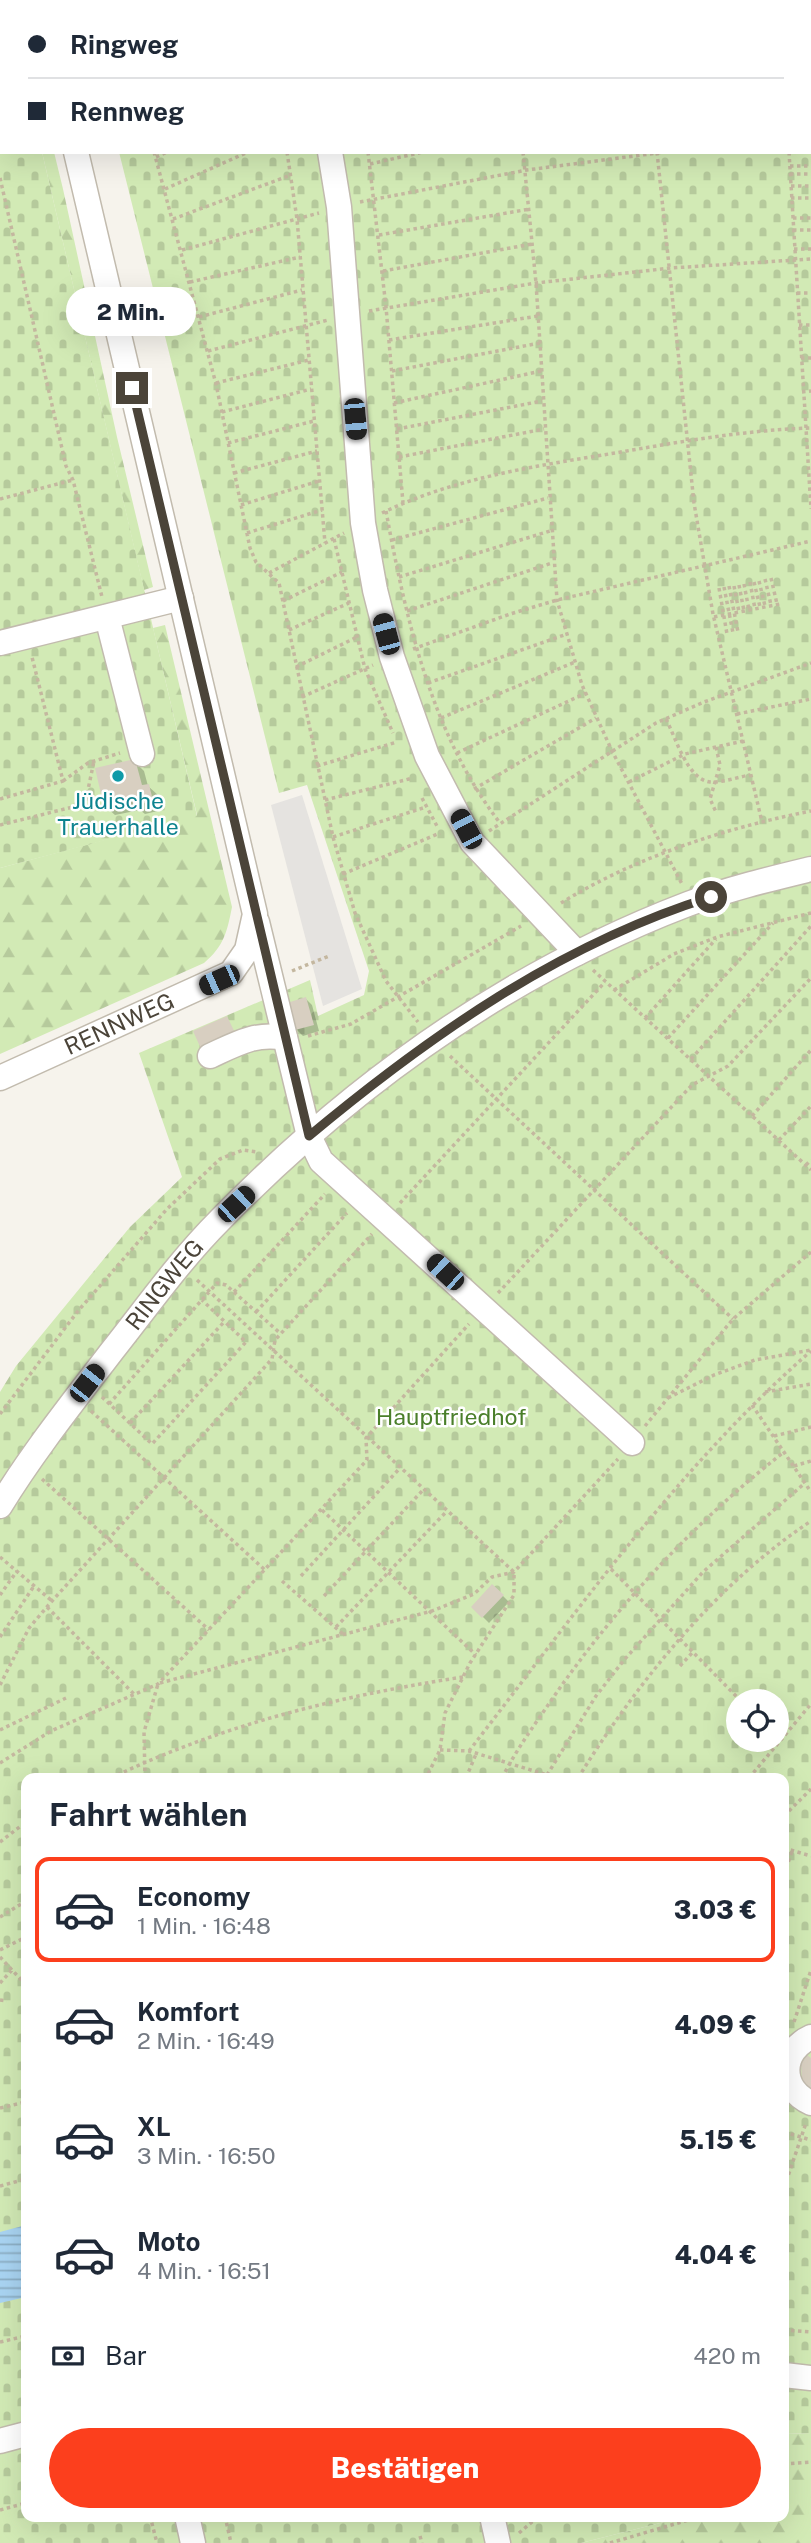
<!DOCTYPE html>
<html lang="de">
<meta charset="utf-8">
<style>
body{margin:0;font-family:"Public Sans",sans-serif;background:#f2f2f3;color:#1f2937;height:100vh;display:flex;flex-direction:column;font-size:26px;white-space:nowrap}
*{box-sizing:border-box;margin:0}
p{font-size:23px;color:#747a83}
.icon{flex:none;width:38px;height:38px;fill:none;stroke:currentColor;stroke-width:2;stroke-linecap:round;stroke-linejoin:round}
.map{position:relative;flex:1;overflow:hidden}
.drawer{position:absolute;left:21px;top:1773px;width:768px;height:749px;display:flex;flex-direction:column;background:#fff;border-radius:14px;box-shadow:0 7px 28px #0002}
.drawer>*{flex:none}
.banner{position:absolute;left:0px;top:0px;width:812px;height:154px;box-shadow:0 7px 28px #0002;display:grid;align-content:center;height:154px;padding:0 28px;background:#fff}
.controls{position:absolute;left:726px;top:1689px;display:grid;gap:14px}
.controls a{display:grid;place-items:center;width:63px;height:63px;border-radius:50%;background:#fff;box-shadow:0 7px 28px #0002;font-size:35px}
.end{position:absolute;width:32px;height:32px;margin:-16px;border:9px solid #4b4439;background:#fff;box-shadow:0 0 0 4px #fff}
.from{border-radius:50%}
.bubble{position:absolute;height:49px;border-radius:24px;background:#fff;box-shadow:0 7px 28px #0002;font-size:23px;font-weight:800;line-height:49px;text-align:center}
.car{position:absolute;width:21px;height:42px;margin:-21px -10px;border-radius:9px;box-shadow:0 0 5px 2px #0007;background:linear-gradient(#222 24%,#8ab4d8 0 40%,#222 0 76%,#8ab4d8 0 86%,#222 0)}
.banner b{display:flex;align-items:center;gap:24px;height:66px;font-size:26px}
.banner b+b{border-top:2px solid #e0e1e3}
.banner i{width:18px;height:18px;background:#1f2937}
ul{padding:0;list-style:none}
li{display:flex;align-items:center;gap:21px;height:105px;margin:0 14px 10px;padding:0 14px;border:4px solid transparent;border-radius:14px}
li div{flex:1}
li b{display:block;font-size:26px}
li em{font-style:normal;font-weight:800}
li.selected{border-color:#fc3f1d}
li>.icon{width:63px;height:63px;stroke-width:1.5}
h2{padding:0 28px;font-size:32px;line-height:84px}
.pay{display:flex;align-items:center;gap:18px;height:77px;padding:0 28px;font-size:26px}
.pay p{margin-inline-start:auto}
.action{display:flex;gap:14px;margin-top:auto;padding:14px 28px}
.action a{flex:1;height:80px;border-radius:42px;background:#fc3f1d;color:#fff;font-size:28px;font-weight:800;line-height:80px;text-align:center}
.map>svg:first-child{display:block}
.forest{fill:url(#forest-firs)}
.cemetery{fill:url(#cemetery-stones);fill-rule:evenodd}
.parking{fill:#e5e3e0}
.water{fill:url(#water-rules)}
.shadow{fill:#0003}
.building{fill:#d8cfc1}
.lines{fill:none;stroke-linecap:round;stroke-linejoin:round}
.minor-casing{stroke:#c2bbae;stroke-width:27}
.path{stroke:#c4b79f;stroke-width:3.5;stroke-dasharray:3.5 3.5;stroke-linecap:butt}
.minor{stroke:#fff;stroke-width:24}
.route{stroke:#4b4439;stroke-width:9}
.culture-dot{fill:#0f9aa8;stroke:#fff;stroke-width:2.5}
.labels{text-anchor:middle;stroke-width:5;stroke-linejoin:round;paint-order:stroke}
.culture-label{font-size:23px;fill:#0d838f;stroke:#fff}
.street-label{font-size:23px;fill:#4b4439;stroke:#fff}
.park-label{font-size:23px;fill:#4a7f2a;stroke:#fff}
</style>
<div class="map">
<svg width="811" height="2543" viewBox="0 0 811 2543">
<defs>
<pattern id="forest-firs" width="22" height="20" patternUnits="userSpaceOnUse" patternTransform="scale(1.75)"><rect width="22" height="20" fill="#d2eab5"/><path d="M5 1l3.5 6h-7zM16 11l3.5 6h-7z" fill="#b6ca9c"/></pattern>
<pattern id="cemetery-stones" width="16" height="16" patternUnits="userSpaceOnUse" patternTransform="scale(1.75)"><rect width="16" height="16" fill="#d2eab5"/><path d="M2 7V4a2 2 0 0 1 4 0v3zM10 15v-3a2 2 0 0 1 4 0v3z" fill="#b6ca9c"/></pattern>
<pattern id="water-rules" width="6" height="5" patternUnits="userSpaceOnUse" patternTransform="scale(1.75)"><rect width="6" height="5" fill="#a9d4f2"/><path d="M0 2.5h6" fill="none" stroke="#8caec5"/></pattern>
</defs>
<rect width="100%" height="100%" fill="#f6f3ec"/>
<path class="forest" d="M42 152H54L63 189 117 437 153 587 144 590Z
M165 625 232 907C227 932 224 946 204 963L0 1054V868L197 815 153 628Z
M811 2433V2543H581L684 2517 784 2516V2434Z"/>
<path class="cemetery" d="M267 0H811V2433L784 2434V1778H26V2516L684 2517 581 2543H0V1392L16 1366 130 1227 182 1177 139 1053 310 980 318 1016 364 995 369 971 307 785 279 793 119 152H810V2H264ZM738 1701H777V1740H738Z
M0 81 2 152H42L197 816 0 868Z"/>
<path class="parking" d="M302 795 362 989 323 1006 271 805Z"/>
<path class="water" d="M26 2225V2297L0 2303V2232Z"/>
<path class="shadow" d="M168 0 170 2H150L157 0Z
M134 761 144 771 148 786 159 796 162 810 145 814 140 810 115 815 105 806Z
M306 999 312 1005 319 1031 303 1036 296 1029Z
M493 1586 509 1602 489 1623 473 1607Z"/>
<path class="building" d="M135 759 142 785 149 784 153 801 133 806 132 800 104 807 95 768Z
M306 997 314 1025 295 1030 287 1003Z
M227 1016 236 1035 202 1051 193 1031Z
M492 1584 504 1595 482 1618 471 1607Z
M807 2055 811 2058V2096L796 2081 802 2078 801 2064Z"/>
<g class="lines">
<defs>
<g id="minor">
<path d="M40 0V2"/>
<path d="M295 0V2"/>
<path d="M330 152 339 207 363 523 375 590 392 657 427 756 472 842 577 953"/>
<path d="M107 617 142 754"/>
<path d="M0 643 181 598"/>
<path d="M257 922 309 1136 321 1161 632 1443"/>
<path d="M210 1056C236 1044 256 1032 285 1038"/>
<path id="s1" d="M0 1078 231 973 247 950 255 914 76 152"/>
<path id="s2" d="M0 1506C33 1452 73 1402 112 1351 147 1307 180 1260 220 1220 353 1084 510 972 688 904 728 889 770 879 811 869"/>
<path d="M811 2037C780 2051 779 2089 811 2103"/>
<path d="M784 2375 811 2378"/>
<path d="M0 2441 26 2434"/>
<path d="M187 2516 193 2543"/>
<path d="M492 2516 498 2543"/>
</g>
</defs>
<use href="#minor" class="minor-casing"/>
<path class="path" d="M334 0V2
M485 0 486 2
M632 0V2
M773 0V2
M400 2 404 0
M810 3H811
M0 105 2 104
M810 136H811
M154 152 216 384 250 548 256 562 279 583 333 837 355 913 386 981 418 1022
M287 152 297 219 325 543
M368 152 386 307 403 503
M523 152 536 283 557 600 582 685 612 751 682 884
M657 152 694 503 713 614 762 822
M789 152 811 509
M156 157 167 152
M370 164 423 152
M790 166H811
M790 174H811
M0 178 66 466 73 480 102 597
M791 186H811
M165 189 248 152
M791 198H811
M360 202 527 170 665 152
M793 218H811
M173 219 291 175
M793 230H811
M379 235 530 209
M794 249H811
M182 250 319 213
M383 271 532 244
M190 282 300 257
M797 293H811
M369 311 536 283 671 268 811 259
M199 317 302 290
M799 325H811
M389 340 538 316
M208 351 328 320
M801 358H811
M392 371 540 343
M216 383 309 360
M802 392 811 391
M394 403 541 371
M222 412 311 389
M397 429 542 401
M228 443 314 421
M399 457 544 429
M234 473 317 451
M0 499 73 480
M241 505 319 481
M386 511C406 620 432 735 500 823
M382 513C454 478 536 466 615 453 679 442 745 430 811 428
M247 533 322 510
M334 539 365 669 393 733
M392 540 548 498
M269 573 344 533
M399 577 550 531
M771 578 777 604
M765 579 771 605
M759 581 765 606
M750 582 755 609
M754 582 760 607
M744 584 749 610
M739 585 744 611
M729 586 738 632
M734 586 739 612
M724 587 733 633
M719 588 727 634
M283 601 342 572
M407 611 552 563
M714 617 780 604
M289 630 349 603
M413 649 510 614 557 600 811 541
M296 667 357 637
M428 683 567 634
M302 697 373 665
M737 714 811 699
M441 718 575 662
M666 719C676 738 687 779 710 782 722 783 738 777 750 775
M716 747 720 765 710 799 716 812
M457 753 586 693
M317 766 397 742
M63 781 88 763 120 753
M629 782 685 754 743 741
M474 789 596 718
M422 798 438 828
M0 799 63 781 32 657
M325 800 413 778
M0 825 85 804 94 761
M489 831 656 723 704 702 811 663
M333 837 426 807
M343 874 440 833
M561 903C636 857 725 828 811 811
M593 970 811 1170
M292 971 329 956
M614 990 674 954 717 937 811 913
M645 1018 716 939
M308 1036 351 1024 521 926
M668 1038 773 923
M450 1056 733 1319
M691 1059 811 926
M752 1116 811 1050
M779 1140 811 1106
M806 1165 811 1160
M400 1203 605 982
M197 1280 514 1572V1595L470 1663 445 1713 440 1750 426 1778
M234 1292 325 1194
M498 1293 692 1085 728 1066 811 978
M256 1312 347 1213
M765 1392 811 1384
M102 1397 152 1444 246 1342 202 1300
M668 1398 714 1375 755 1360 811 1350
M109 1404 217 1283 226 1285 281 1334
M752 1405 811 1492
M91 1411 265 1570
M0 1414 78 1311 167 1209 220 1159 243 1150 257 1152
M130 1423 224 1322
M645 1426 733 1319 811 1252
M774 1436 811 1427
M794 1466 811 1461
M42 1479 209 1630
M322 1510 476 1655
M0 1557 52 1601
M611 1569 741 1701
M301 1576 400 1468
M282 1581 344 1635
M0 1595 17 1571
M324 1596 423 1490
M47 1607 134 1694
M336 1627 447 1511
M0 1637 34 1586
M680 1666 692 1653
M160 1683 432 1611 474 1594 492 1577 514 1572 618 1459
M0 1685 29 1628 52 1601 272 1359 275 1340 372 1234
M0 1730 66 1698
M440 1750 469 1751 557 1778
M469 1751C576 1613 679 1466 811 1351
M0 1763 51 1731 158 1684 367 1460 366 1438 469 1324
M547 1775 596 1696 624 1660 703 1572 805 1483
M111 1778C224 1724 340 1696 463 1677
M145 1778 144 1732 158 1684
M408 1778 427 1774
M466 1778 476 1754
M502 1778C517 1748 538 1720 557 1692 621 1601 696 1521 784 1452
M578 1778C637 1683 716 1584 811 1521
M749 1778 811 1704
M784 1816 811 1789
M0 1842 26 1822
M784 1848 811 1856
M784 1875 792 1851
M0 1917 26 1901
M0 1950 26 1937
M0 1957 26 1985
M0 1983 12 1970
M0 2000 7 2001
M794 2022 811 1970
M0 2108 26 2102
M784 2132 811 2140
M0 2186 26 2179
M784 2188 806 2123
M784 2330 811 2332
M0 2342 26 2336
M784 2464 811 2462
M0 2510 26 2503
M150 2516 157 2543
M225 2516 231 2543
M519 2533 539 2516
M420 2536 422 2543
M610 2543 702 2516"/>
<use href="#minor" class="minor"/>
</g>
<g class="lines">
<path class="route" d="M132 388 309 1136C429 1036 560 944 711 897"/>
</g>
<circle class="culture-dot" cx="118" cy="776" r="7"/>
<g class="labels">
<g class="culture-label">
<text x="118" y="809">Jüdische<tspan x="118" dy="26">Trauerhalle</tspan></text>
</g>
<g class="street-label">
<text dy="8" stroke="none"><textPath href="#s1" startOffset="131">RENNWEG</textPath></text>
<text dy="8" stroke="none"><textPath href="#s2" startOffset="276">RINGWEG</textPath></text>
</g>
<g class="park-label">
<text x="451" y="1425">Hauptfriedhof</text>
</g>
</g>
</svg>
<div class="controls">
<a><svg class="icon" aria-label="locate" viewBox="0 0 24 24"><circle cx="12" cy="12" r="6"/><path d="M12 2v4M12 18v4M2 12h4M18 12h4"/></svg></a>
</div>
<i class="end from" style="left:711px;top:897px"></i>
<i class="end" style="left:132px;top:388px"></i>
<div class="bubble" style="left:66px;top:287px;width:130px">2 Min.</div>
<i class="car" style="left:355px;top:419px;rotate:175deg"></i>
<i class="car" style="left:386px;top:634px;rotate:345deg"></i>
<i class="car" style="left:466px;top:829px;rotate:332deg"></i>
<i class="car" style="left:219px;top:980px;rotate:246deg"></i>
<i class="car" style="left:236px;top:1204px;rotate:47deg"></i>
<i class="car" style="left:445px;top:1272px;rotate:313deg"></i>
<i class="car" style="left:87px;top:1383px;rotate:38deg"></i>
<div class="banner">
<b><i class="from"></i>Ringweg</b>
<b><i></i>Rennweg</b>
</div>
<section class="drawer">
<h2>Fahrt wählen</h2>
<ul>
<li class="selected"><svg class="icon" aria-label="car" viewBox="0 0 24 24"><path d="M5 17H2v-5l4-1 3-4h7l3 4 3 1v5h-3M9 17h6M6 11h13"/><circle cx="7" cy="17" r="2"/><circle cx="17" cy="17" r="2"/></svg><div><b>Economy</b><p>1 Min. · 16:48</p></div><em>3.03 €</em></li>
<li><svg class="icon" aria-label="car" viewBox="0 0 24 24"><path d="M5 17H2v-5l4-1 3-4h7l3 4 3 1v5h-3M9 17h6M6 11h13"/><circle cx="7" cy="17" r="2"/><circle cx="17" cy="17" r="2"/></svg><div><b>Komfort</b><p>2 Min. · 16:49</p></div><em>4.09 €</em></li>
<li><svg class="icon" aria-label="car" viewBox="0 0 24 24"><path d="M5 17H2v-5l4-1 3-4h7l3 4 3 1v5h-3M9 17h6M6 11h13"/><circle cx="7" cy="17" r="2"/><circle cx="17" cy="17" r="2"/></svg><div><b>XL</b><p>3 Min. · 16:50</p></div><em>5.15 €</em></li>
<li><svg class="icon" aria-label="car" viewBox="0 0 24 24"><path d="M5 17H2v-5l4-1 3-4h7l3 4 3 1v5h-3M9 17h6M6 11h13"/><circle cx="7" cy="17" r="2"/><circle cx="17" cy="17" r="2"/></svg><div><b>Moto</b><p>4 Min. · 16:51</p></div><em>4.04 €</em></li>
</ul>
<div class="pay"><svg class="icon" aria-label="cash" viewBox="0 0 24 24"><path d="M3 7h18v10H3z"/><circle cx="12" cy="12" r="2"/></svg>Bar<p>420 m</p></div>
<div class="action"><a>Bestätigen</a></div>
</section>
</div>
